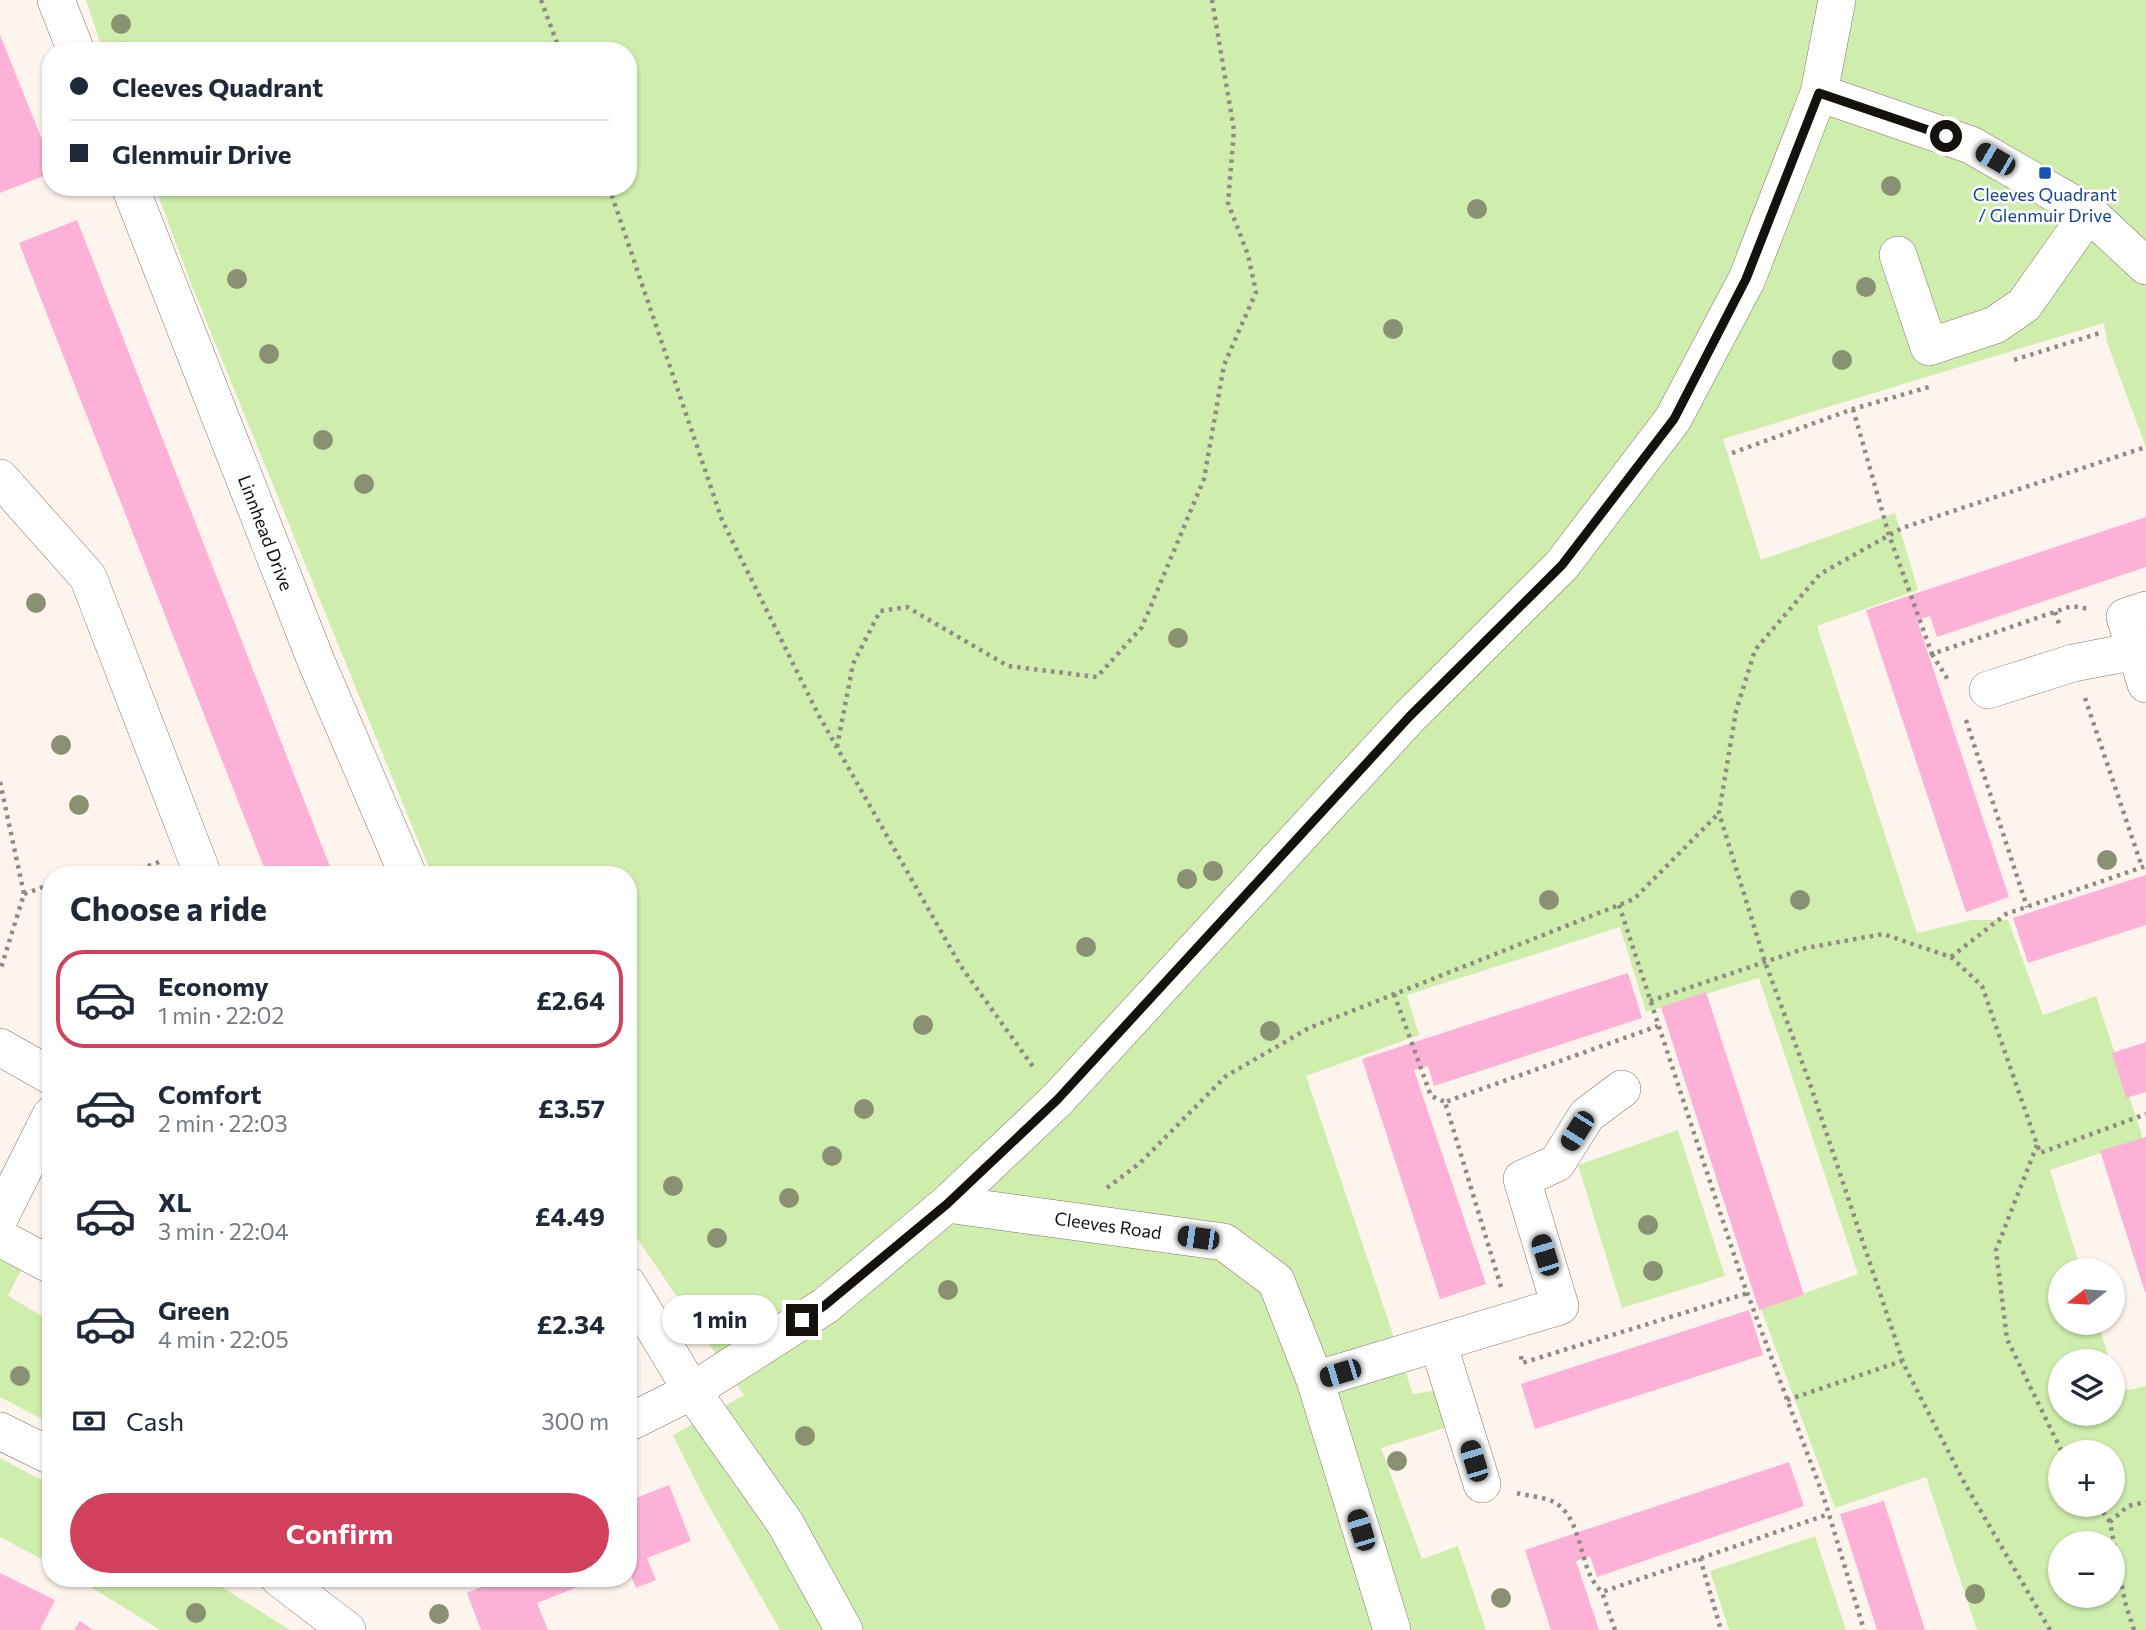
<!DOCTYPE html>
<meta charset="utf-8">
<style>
body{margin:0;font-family:Commissioner,sans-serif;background:#f2f2f3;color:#1f2937;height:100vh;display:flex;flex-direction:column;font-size:26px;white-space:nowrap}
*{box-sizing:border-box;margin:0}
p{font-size:23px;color:#747a83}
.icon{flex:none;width:38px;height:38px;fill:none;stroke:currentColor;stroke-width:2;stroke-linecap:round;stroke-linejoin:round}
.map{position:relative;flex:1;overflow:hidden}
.drawer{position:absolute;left:42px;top:866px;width:595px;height:721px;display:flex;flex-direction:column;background:#fff;border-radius:28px;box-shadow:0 2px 5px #0004}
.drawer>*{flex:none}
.guide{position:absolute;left:42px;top:42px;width:595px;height:154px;border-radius:28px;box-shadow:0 2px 5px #0004;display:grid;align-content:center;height:154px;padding:0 28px;background:#fff}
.needle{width:46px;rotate:253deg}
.fabs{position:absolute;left:2048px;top:1258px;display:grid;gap:14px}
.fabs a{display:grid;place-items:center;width:77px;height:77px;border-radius:50%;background:#fff;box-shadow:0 2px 5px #0004;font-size:35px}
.end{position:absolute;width:32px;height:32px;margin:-16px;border:9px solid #15110c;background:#fff;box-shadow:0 0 0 4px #fff}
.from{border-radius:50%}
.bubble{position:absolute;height:49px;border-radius:24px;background:#fff;box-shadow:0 2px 5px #0004;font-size:23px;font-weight:700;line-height:49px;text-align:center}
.car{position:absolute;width:21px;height:42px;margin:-21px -10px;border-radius:9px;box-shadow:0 0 5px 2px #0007;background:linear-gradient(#222 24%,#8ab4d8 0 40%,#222 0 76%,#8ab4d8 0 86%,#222 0)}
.guide b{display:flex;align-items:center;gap:24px;height:66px;font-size:26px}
.guide b+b{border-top:2px solid #e0e1e3}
.guide i{width:18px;height:18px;background:#1f2937}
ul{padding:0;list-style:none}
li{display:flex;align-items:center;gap:21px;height:98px;margin:0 14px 10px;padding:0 14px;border:4px solid transparent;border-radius:28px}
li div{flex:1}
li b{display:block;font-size:26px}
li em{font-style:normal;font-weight:700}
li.active{border-color:#d1415e}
li>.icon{width:63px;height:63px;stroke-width:1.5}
h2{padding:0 28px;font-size:32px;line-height:84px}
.pay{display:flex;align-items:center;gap:18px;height:77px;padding:0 28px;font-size:26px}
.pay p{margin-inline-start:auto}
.action{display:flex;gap:14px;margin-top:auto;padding:14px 28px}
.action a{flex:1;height:80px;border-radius:42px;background:#d1415e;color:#fff;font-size:28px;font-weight:700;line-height:80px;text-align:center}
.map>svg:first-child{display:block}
.green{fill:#cfeead;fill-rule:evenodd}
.building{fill:#fdb1d7}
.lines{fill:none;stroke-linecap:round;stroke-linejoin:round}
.minor-casing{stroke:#807569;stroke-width:38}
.path{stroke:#918b84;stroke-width:4.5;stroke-dasharray:3.5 5;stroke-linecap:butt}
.minor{stroke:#fff;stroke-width:37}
.tree{fill:#8a9172}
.route{stroke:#15110c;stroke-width:9}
.transit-dot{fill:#1a4fb4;stroke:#fff;stroke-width:2.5}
.labels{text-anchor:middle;stroke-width:5;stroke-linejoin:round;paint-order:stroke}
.transit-label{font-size:18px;fill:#164399;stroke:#fff}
.street-label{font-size:18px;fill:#15110c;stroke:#fff}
</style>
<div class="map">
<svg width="2146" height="1630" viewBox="0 0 2146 1630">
<rect width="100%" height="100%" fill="#fdf5ed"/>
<path class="green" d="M86 0H2146V448L2107 342 2104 323 1723 439 1761 560 1895 513 1918 590 1817 626 1917 933 1972 920H2008L2043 1015 2096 996 2143 1139 2050 1170 2081 1270H2060V1323H2098L2110 1361 2060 1362V1414H2112V1370L2119 1392 2146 1386V1630H1977L1926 1477 1835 1508 1761 1309 1858 1274 1759 978 1646 1012 1620 927 1407 995 1419 1035 1306 1076 1413 1394 1438 1390 1454 1425 1381 1448 1422 1559 1458 1546 1486 1630H780L702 1494 673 1435 744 1395 628 1225V875H432L192 286 155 187H628V51H103ZM2060 1452H2112V1505H2060ZM2060 1544H2112V1596H2060Z
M1678 1130 1725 1276 1622 1308 1578 1165Z
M0 1254 23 1266 8 1296 51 1321V1424L0 1397Z
M0 1458 51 1485V1564L0 1537Z
M1815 1536 1846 1630H1729L1710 1571Z
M78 1579H209L290 1630H160Z"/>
<path class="building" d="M0 35 51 162V173L0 193Z
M77 220 331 869 317 875H267L19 243Z
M2146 517V567L1937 637 1930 616 1917 620 2009 897 1966 912 1866 610Z
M2146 875V925L2028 963 2013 918Z
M1628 973 1642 1018 1434 1086 1428 1066 1414 1070 1486 1284 1440 1299 1362 1059Z
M1706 992 1804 1295 1759 1310 1661 1007Z
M2146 1042V1092L2126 1098 2112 1053Z
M2146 1137V1292H2145L2100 1151Z
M1749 1310 1763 1355 1535 1429 1521 1384Z
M1789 1462 1804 1506 1597 1577 1590 1556 1576 1561 1599 1630H1551L1525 1550Z
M669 1485 691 1541 647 1558 656 1580 636 1588 628 1568V1501Z
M1884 1501 1925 1630H1877L1840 1514Z
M0 1573 55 1600 40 1630H0Z
M503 1578H598V1579L537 1603 548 1630H481L467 1593Z
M80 1621 93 1630H74Z"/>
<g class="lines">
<defs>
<path id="minor" d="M56 0 76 51
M1819 93 1971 145 2089 213 2146 266
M130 187 316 661 408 875
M1898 255 1929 347 1995 325 2024 305 2089 213
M0 478 88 577 203 875
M2146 610 2125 617 2146 684
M1988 690 2073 663 2136 651
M0 1047 51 1076
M947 1204 1224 1242 1276 1281 1315 1380 1392 1630
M0 1217 51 1115
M0 1238 51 1265
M628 1285 692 1391 785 1523 844 1630
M1438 1343 1482 1484
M1315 1380 1560 1306 1522 1179 1557 1163 1587 1115 1622 1089
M628 1423 692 1391 825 1306 947 1204 1057 1100 1409 717 1562 565 1673 419 1747 279 1819 93 1837 0
M0 1431 51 1456
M279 1578 347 1630"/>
</defs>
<use href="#minor" class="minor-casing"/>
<path class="path" d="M541 0 560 51
M609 187 722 520 818 714 960 965 1034 1068
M2014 360 2103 332
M1853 409 1889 535 1932 654 2072 606 2089 609
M1732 453 1853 409 1929 387
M2055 612 2060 627
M1932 654 1950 683
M2085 698 2142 867
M1966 720 2027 907
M837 747 853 664 880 611 907 607 1008 666 1097 677 1142 627 1204 479 1224 365 1256 292 1248 255 1228 203 1234 130 1212 0
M0 782 24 894 0 971
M74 875 83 871 96 875
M124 875 159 862
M24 894 51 884
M1619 905 1742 1279 1824 1498 1864 1630
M1951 957 2006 914 2146 866
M1394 994 1431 1096 1445 1102
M1650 1001 1806 948 1883 934 1951 957 1982 986 2040 1153 2146 1114
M2037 1145 1996 1250 2007 1339 2062 1452
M1107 1188 1140 1163 1226 1076 1309 1028 1634 899 1719 813
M1501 1287 1445 1102 1658 1026
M1521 1356 1522 1363 1748 1293
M1787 1400 1902 1361
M1517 1493C1528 1496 1544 1497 1554 1502 1585 1520 1577 1569 1602 1592
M2098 1505 2110 1522
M1700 1558 1721 1630
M1615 1630 1602 1592 1829 1514
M2050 1630 1965 1484 1904 1365 1809 1081 1765 962 1719 813 1736 711 1755 650 1820 574 1902 528 2146 447
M2134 1630 2125 1602 2110 1522 2128 1506 2146 1502"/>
<use href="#minor" class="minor"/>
</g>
<g class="tree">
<circle cx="121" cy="24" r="10"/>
<circle cx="1891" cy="186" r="10"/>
<circle cx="1477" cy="209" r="10"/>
<circle cx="237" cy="279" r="10"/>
<circle cx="1866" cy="287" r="10"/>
<circle cx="1393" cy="329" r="10"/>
<circle cx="269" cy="354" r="10"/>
<circle cx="1842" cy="360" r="10"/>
<circle cx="323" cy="440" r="10"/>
<circle cx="364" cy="484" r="10"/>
<circle cx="36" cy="603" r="10"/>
<circle cx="1178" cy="638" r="10"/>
<circle cx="61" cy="745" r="10"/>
<circle cx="79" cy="805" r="10"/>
<circle cx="2107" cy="860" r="10"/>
<circle cx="1213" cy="871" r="10"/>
<circle cx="1187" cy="879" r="10"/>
<circle cx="1549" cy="900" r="10"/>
<circle cx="1800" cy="900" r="10"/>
<circle cx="1086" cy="947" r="10"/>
<circle cx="923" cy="1025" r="10"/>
<circle cx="1270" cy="1031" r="10"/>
<circle cx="864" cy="1109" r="10"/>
<circle cx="832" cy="1156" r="10"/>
<circle cx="673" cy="1186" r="10"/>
<circle cx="789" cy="1198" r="10"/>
<circle cx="1648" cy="1225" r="10"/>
<circle cx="717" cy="1238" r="10"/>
<circle cx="1653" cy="1271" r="10"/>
<circle cx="948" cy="1290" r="10"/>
<circle cx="20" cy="1376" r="10"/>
<circle cx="805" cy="1436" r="10"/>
<circle cx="1397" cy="1461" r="10"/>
<circle cx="1975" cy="1594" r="10"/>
<circle cx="1501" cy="1598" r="10"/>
<circle cx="196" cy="1613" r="10"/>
<circle cx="439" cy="1614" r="10"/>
</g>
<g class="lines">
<path class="route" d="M802 1320 824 1306 947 1204 1057 1100 1409 717 1562 565 1674 419 1746 279 1819 93 1946 136"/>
</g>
<rect class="transit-dot" x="2038" y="166" width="14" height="14" rx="3.5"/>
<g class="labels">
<g class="transit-label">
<text x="2045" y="201">Cleeves Quadrant<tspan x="2045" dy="21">/ Glenmuir Drive</tspan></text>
</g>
<g class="street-label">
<text transform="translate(265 533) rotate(69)" y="6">Linnhead Drive</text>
<text transform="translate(1108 1226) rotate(8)" y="6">Cleeves Road</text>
</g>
</g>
</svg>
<div class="fabs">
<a><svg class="needle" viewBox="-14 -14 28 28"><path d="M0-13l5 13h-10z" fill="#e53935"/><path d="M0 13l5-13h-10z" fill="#747a83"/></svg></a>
<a><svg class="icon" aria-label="layers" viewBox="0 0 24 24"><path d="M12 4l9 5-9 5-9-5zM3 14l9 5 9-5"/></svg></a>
<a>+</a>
<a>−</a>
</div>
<i class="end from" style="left:1946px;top:136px"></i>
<i class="end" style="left:802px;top:1320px"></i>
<div class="bubble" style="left:662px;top:1295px;width:116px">1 min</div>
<i class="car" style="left:1995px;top:159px;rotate:300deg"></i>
<i class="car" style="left:1577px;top:1131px;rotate:212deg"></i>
<i class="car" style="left:1198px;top:1238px;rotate:278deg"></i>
<i class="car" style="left:1545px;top:1255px;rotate:343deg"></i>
<i class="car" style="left:1340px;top:1373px;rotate:253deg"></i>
<i class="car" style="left:1474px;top:1461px;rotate:343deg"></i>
<i class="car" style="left:1361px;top:1530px;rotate:343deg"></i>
<div class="guide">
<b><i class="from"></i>Cleeves Quadrant</b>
<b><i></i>Glenmuir Drive</b>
</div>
<section class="drawer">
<h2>Choose a ride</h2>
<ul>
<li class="active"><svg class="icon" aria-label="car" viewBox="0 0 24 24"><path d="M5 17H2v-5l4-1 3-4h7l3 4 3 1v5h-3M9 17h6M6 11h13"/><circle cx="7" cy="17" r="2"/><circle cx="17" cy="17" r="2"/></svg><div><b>Economy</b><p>1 min · 22:02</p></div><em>£2.64</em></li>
<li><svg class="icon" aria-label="car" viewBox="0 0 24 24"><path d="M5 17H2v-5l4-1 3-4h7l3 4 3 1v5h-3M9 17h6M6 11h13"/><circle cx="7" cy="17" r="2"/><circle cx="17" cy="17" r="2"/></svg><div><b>Comfort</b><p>2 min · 22:03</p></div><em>£3.57</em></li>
<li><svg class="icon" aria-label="car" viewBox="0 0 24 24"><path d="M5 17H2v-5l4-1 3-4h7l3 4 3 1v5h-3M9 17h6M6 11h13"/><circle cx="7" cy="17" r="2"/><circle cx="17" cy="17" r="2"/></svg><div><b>XL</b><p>3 min · 22:04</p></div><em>£4.49</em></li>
<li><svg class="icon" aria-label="car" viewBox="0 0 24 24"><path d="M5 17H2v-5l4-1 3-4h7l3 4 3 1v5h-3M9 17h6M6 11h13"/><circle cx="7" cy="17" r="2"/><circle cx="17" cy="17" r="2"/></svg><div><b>Green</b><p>4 min · 22:05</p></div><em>£2.34</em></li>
</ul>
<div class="pay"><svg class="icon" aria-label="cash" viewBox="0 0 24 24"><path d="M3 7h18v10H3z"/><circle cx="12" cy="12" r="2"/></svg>Cash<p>300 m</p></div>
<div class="action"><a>Confirm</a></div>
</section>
</div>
